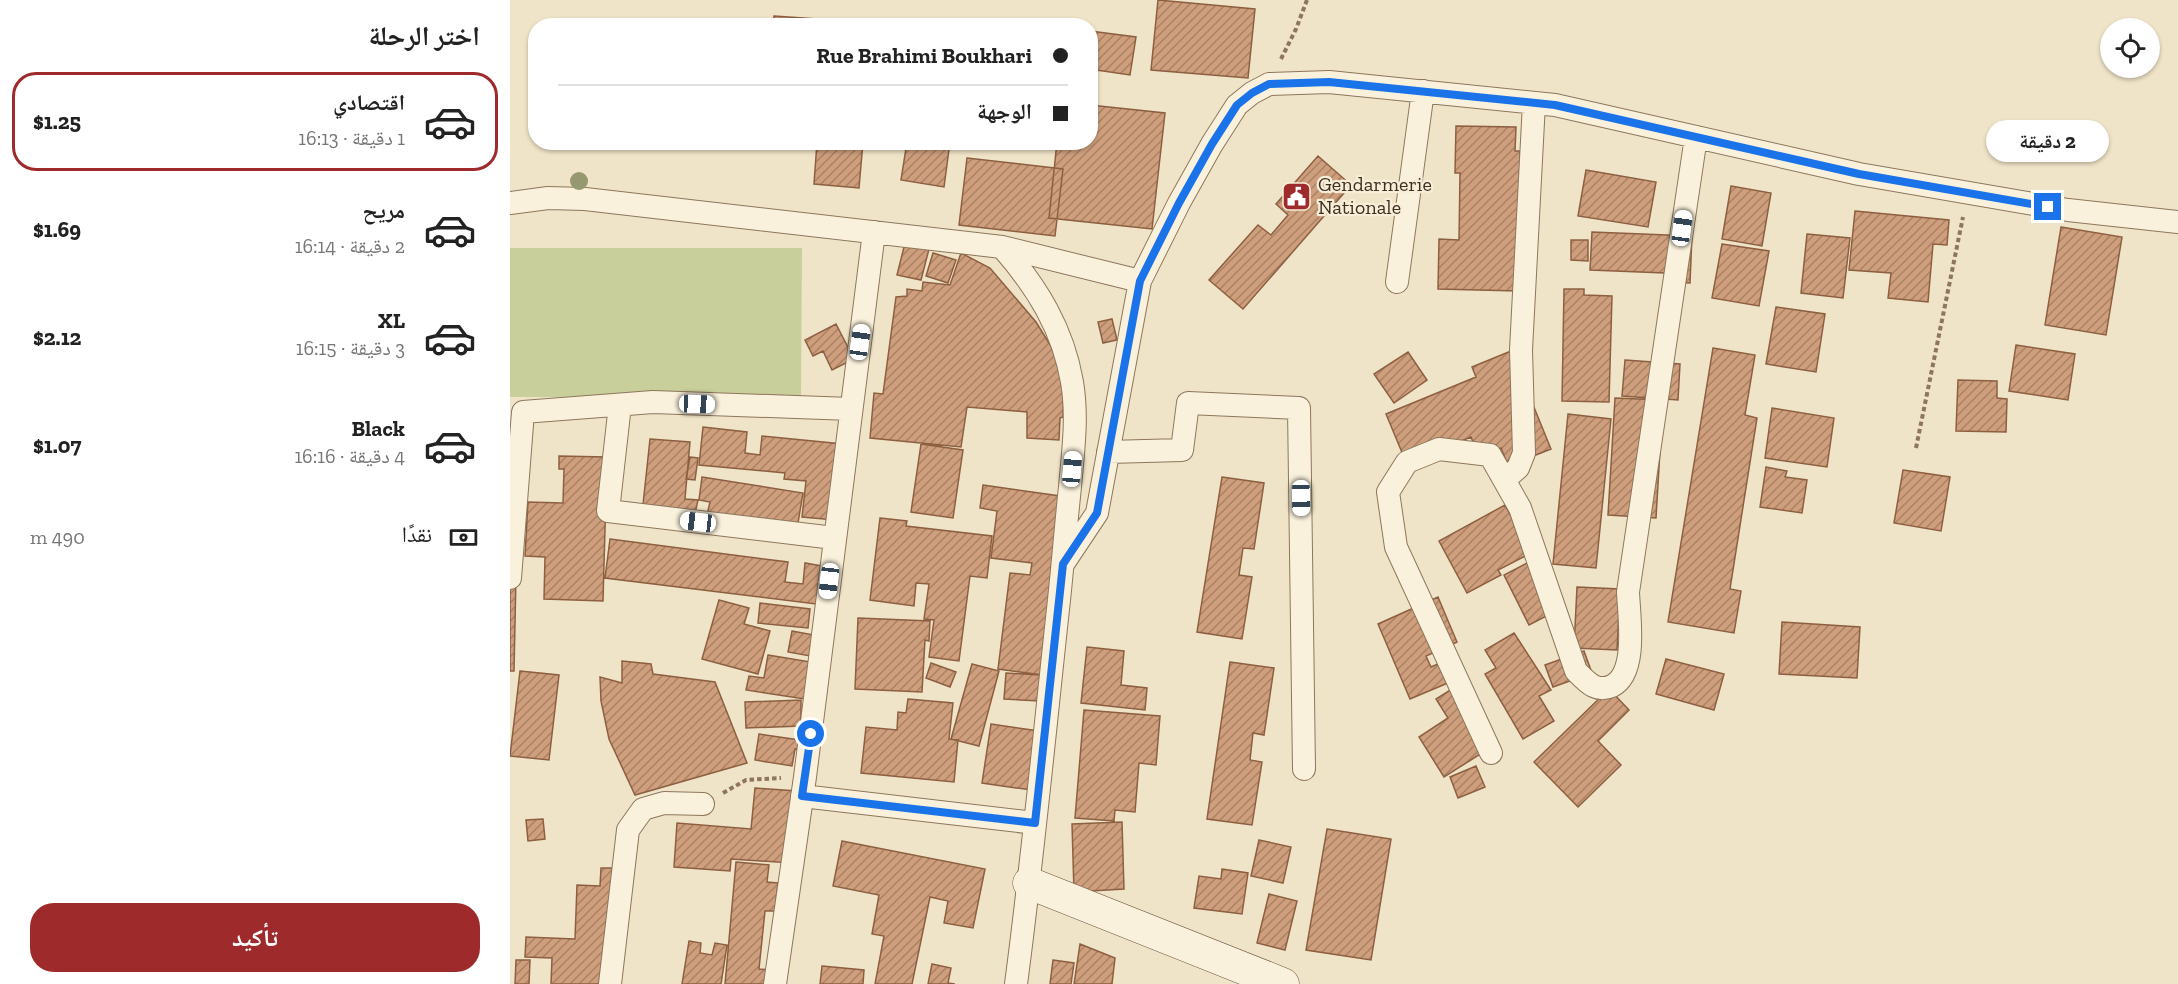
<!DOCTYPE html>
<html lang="ar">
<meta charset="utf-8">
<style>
body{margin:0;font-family:"Zilla Slab","Noto Naskh Arabic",serif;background:#f2f2f2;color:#222;direction:rtl;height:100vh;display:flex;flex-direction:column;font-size:22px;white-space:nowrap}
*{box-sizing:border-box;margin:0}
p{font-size:20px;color:#767676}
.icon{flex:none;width:33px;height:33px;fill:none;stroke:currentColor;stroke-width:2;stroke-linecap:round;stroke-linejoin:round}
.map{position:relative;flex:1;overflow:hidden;direction:ltr}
.sheet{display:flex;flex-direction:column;background:#fff;width:510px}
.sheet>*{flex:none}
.top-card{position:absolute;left:18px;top:18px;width:570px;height:132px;border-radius:24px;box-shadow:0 2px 4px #0004;direction:rtl;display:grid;align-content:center;height:132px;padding:0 30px;background:#fff}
.tools{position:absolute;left:1590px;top:18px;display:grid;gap:12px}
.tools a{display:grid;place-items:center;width:60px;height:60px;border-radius:50%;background:#fff;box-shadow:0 2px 4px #0004;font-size:30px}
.end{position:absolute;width:27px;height:27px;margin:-14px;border:8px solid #1a73e8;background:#fff;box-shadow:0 0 0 3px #fff}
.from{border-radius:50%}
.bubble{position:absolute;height:42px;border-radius:21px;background:#fff;box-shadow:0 2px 4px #0004;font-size:20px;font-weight:800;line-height:42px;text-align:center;direction:rtl}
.car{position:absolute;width:18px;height:36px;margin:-18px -9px;border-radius:8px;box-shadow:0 0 4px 2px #0007;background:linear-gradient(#fff 24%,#345 0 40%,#fff 0 76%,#345 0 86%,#fff 0)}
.top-card b{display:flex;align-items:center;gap:21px;height:57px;font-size:22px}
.top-card b+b{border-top:2px solid #e0e0e0}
.top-card i{width:15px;height:15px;background:#222}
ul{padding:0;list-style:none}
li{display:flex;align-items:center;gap:18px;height:99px;margin:0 12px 9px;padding:0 18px;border:3px solid transparent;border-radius:24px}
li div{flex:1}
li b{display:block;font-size:22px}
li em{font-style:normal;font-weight:800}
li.active{border-color:#9e2a2b}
li>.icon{width:54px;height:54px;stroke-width:1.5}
h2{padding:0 30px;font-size:27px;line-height:72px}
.pay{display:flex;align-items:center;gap:15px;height:66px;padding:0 30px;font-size:22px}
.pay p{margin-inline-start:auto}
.cta{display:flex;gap:12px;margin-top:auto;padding:12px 30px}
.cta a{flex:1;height:69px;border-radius:24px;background:#9e2a2b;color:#fff;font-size:24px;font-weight:800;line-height:69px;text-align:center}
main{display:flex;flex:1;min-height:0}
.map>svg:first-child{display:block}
.grass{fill:#c9cf9b}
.building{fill:url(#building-hatch);stroke:#8d5f41;stroke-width:1.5}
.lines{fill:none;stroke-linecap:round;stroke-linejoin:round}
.street-casing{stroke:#8d765c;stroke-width:24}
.secondary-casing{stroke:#6f573f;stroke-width:33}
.path{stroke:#8d765c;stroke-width:4;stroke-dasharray:4.5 3;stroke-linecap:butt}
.street{stroke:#faf1dc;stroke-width:22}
.secondary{stroke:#faf1dc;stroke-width:32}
.tree{fill:#96986f}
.route{stroke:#1a73e8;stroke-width:8}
.labels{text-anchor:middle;stroke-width:4.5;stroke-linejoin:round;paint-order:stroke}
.poi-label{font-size:20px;fill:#3d2e20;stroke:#f7eed8;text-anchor:start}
</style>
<main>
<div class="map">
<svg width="1668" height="984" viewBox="0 0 1668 984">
<defs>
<pattern id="building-hatch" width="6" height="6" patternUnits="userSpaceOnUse" patternTransform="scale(1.5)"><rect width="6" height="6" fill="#cf9f7d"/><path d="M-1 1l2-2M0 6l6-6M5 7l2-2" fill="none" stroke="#a98266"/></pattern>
</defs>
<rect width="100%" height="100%" fill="#f0e4c8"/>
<path class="grass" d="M0 248H292L291 398 0 397Z"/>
<path class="building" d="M648 0 745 9 738 78 641 70Z
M264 16 322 20V26H263Z
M580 31 626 37 620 75 580 69Z
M580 105 655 113 642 229 539 218 547 142H580Z
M946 126 1006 127 1005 151H1010L1007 291 928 289 929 239 949 240 950 173H945Z
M307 142H353L349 188 304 184Z
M397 142H440L434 187 391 180Z
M808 156 841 185 733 309 699 280 748 225 761 235 778 215 766 204Z
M457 158 553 169 545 236 449 225Z
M1076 170 1146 182 1138 227 1068 216Z
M1221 186 1261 193 1252 246 1212 239Z
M1345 211 1439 220 1437 245 1423 244 1418 302 1378 298 1381 273 1339 270Z
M1551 227 1612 237 1596 335 1535 325Z
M1082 232 1182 236 1180 283 1155 282V273L1080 270Z
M1297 234 1340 238 1333 298 1291 293Z
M1061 240H1078V261L1061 260Z
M395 243 419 249 411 280 387 275Z
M1212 244 1259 251 1249 306 1202 298Z
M423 253 446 260 438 283 416 276Z
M451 253 480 268 526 322 555 369 553 417 550 418 549 440 517 438V412L457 407 451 447 360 438 364 393 373 394 386 297 397 296V289L412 291 413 282 440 285Z
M1054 289H1074V295L1102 296 1099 402 1052 401Z
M1266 307 1315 314 1306 372 1256 364Z
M602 319 607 340 593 343 588 322Z
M326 324 344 359 322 370 313 351 303 356 295 340Z
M1506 345 1565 354 1558 400 1499 391Z
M1203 348 1245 355 1235 415 1247 418 1220 589 1231 591 1224 633 1158 622Z
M1001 351 1041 449 998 466 991 448 969 457 961 437 929 450 898 467 876 414 966 377 962 367Z
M898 352 917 380 884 403 864 374Z
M1115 360 1170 364 1168 400 1112 396Z
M1448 380 1487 381V398L1497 399 1496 432 1446 431Z
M1105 398 1153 400 1146 518 1098 515Z
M1262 408 1324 418 1317 467 1255 458Z
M1058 414 1101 419 1086 568 1043 564Z
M193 427 237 432 235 453 250 455 252 436 333 444 325 520 292 517 296 481 274 479 275 473 189 465Z
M140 439 180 442 175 499 188 500 184 518 132 514Z
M411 444 453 450 443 518 401 512Z
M49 456 97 457 93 601 34 599 35 557 15 556 18 502 53 503 54 469H49Z
M180 457 188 458 185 480 176 479Z
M1256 467 1277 471 1275 477 1297 480 1292 513 1250 507Z
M1393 470 1440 477 1431 531 1384 523Z
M192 477 293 493 287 529 197 515 200 502 189 500Z
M712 477 754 483 744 549 733 548 729 575 742 577 732 639 687 632Z
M473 485 557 497 533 675 488 669 500 573 520 575 522 563 481 558 487 511 470 508Z
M995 505 1021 553 988 570 991 575 957 593 929 541Z
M370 518 397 521 396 526 482 536 477 578 460 576 449 661 419 657 424 620 414 619 419 584 406 583 404 606 360 600Z
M0 529H7L4 671H0Z
M100 539 278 562 275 582 293 584 295 563 318 567 314 605 95 578Z
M1029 557 1054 607 1019 625 994 575Z
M1067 587 1110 589 1107 650 1064 648Z
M928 597 947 642 916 656 921 667 944 657 952 677 900 699 868 624Z
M209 600 239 608 234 624 260 631 248 674 192 659Z
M250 603 300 609 298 628 248 623Z
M348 618 420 621 419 641 415 640 412 692 345 689Z
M1272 622 1350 627 1347 678 1269 674Z
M282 631 304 635 300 656 278 652Z
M1004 633 1041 690 1029 696 1044 721 1013 739 975 674 986 668 975 650Z
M577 647 614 651 611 685 637 688 635 710 571 703Z
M1074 651 1082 673 1043 687 1035 665Z
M258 655 307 663 301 700 236 690 239 676 254 678Z
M1156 659 1214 674 1204 710 1146 694Z
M112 661 141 664 143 674 205 682 237 763 125 795 99 739 91 701 90 677 112 683Z
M720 662 764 668 754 735 743 733 740 760 752 762 742 825 697 819Z
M421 663 446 672 440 687 416 678Z
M462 664 489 671 469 746 441 739Z
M10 671 49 675 39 760 0 756Z
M496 673 530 675 529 701 494 699Z
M945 687 983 746 934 777 909 737 938 718 926 699Z
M1099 689 1119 710 1088 741 1111 765 1068 807 1024 762Z
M398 699 443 703 439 739 448 740 444 782 351 773 356 727 387 730 388 712 396 713Z
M291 700V726L236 728 235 702Z
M574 710 650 716 646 765 629 763 625 812 605 810 604 821 565 818Z
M481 724 529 731 521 790 472 783Z
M249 734 296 741 295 751 285 749 282 766 245 760Z
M966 766 975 787 948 798 940 777Z
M245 788 287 791 282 863 221 859 220 871 164 867 167 823 241 829Z
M33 819 35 839 18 841 16 820Z
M612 822 614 889 564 892 562 824Z
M817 829 881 839 861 960 796 950Z
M749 840 781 847 773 883 741 876Z
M332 841 475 869 463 928 434 923 438 901 420 897 402 984H365L374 936 362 934 369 895 323 886Z
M226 862 259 865 257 882 268 883 265 911H255L249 969 262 970 261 984H215Z
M91 868H110L106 984H41L42 958 15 957 16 937 65 939 67 885 90 886Z
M712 869 738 873 732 914 684 908 689 876 711 879Z
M759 894 787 901 775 950 747 943Z
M179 941 191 943 190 953 202 955 205 943 217 945 211 984H172Z
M570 944 605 958 602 984H564Z
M6 960H20L19 984H5Z
M543 960 564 963 561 984H540Z
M422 964 441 968 438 983 445 984H418Z
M312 966 354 970 353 984H310Z"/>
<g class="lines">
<defs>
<path id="street" d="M0 203 38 198 75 199 492 247 630 281
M492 247C527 287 553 329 562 382 568 417 563 452 560 487 556 524 553 562 549 600 535 728 523 856 506 984
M887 282 913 91
M110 405 98 511 324 538
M598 452 672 450 678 403 789 408 794 769
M994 480 1008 468 1014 453 1011 350 1024 103
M553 564 587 513 630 281 669 203 702 144 727 105 742 93 759 84 819 82 1045 105 1349 174 1558 210 1668 222
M0 578 13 412 143 402 341 409
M981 753 886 547 878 492 897 462 929 449 980 455 1010 508 1066 671C1077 682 1086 693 1102 686 1128 673 1119 617 1118 592L1186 137
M292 796 525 823
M100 984 118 830 133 809 154 803 193 804
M265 984 295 777 364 232"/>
<path id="secondary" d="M519 883 773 984"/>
</defs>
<use href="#street" class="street-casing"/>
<use href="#secondary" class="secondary-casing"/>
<path class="path" d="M771 59 786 29 797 0
M1406 448 1453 217
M213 793 236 780 271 778"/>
<use href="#street" class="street"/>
<use href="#secondary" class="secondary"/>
</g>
<circle class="tree" cx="69" cy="181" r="9"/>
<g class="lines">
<path class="route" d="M301 734 292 796 525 823 553 564 587 513 630 281 669 203 702 144 727 105 742 93 759 84 819 82 1045 105 1349 174 1538 207"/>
</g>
<defs>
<symbol id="civic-square" viewBox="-11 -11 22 22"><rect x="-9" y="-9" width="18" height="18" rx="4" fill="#9e2a2b" stroke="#f7eed8"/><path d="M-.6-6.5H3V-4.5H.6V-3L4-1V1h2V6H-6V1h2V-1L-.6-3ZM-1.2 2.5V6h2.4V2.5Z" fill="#fff"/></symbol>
</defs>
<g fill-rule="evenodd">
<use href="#civic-square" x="770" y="180" width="33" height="33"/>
</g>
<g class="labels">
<g class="poi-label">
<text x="808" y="191">Gendarmerie<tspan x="808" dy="23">Nationale</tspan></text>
</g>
</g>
</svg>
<div class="tools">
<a><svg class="icon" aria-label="locate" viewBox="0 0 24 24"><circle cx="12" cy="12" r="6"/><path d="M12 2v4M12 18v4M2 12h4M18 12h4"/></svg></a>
</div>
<i class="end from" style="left:301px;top:734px"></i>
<i class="end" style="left:1538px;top:207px"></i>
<div class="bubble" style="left:1476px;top:120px;width:123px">2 دقيقة</div>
<i class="car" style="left:1172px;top:228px;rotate:8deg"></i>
<i class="car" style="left:350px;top:342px;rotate:8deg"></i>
<i class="car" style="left:187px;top:404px;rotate:92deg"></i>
<i class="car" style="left:562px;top:469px;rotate:5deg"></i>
<i class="car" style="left:791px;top:498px;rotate:179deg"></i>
<i class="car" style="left:188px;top:522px;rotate:277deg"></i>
<i class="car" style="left:319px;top:581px;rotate:187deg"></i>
<div class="top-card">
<b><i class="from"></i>Rue Brahimi Boukhari</b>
<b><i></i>الوجهة</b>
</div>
</div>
<section class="sheet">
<h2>اختر الرحلة</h2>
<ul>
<li class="active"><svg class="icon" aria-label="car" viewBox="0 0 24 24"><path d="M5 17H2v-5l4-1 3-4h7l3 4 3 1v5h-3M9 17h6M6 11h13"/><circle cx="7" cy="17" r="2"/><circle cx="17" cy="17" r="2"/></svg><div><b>اقتصادي</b><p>1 دقيقة · 16:13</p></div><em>$1.25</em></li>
<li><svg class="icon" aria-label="car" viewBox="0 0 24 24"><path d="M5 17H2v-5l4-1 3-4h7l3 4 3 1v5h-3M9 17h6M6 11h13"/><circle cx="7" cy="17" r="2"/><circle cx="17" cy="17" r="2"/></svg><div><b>مريح</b><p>2 دقيقة · 16:14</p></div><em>$1.69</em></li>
<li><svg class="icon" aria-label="car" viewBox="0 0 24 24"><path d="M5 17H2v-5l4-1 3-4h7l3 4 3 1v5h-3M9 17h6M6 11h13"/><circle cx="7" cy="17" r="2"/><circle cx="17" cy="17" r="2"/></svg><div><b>XL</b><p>3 دقيقة · 16:15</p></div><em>$2.12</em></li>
<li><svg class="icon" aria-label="car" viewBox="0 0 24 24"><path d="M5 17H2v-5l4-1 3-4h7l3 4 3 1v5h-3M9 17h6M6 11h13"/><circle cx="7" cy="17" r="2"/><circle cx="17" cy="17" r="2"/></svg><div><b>Black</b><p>4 دقيقة · 16:16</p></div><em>$1.07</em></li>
</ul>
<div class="pay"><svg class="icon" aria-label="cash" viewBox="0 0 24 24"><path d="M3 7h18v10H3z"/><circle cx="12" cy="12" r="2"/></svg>نقدًا<p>490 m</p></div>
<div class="cta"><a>تأكيد</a></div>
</section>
</main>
